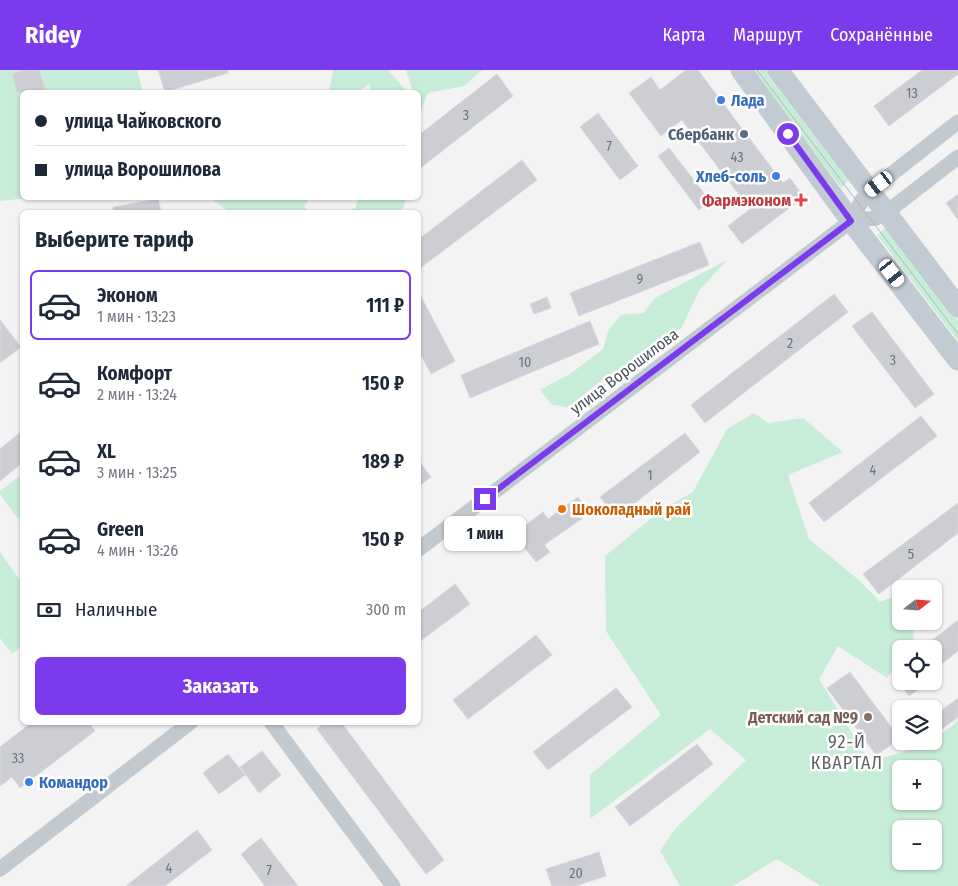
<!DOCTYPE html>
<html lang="ru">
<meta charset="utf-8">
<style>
body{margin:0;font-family:"Fira Sans Condensed",sans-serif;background:#f6f6f7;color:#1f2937;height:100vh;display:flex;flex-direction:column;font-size:19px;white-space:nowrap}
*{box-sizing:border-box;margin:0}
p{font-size:16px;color:#747a83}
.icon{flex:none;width:28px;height:28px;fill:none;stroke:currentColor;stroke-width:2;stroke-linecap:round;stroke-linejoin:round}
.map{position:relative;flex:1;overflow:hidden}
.panel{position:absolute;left:20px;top:140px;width:401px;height:515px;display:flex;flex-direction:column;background:#fff;border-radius:8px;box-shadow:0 1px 4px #0004}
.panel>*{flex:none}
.guide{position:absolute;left:20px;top:20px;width:401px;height:110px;border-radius:8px;box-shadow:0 1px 4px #0004;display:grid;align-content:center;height:110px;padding:0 15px;background:#fff}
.needle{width:32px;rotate:73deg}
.tools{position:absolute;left:892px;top:510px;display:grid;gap:10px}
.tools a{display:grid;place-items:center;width:50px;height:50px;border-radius:8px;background:#fff;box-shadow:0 1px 4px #0004;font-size:25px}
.end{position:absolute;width:22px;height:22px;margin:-11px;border:6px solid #7c3aed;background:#fff;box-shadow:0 0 0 2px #fff}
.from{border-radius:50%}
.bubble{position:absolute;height:35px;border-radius:8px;background:#fff;box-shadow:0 1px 4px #0004;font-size:16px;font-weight:700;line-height:35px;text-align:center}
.car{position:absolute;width:15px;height:30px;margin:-15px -8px;border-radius:6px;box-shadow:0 0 4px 1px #0007;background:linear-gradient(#fff 24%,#345 0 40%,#fff 0 76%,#345 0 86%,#fff 0)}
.guide b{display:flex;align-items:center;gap:18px;height:48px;font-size:19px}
.guide b+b{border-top:1px solid #e0e1e3}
.guide i{width:12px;height:12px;background:#1f2937}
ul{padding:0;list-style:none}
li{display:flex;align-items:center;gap:15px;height:70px;margin:0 10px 8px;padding:0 5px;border:2px solid transparent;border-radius:8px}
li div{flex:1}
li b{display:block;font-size:19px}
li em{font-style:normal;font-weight:700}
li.current{border-color:#7c3aed}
li>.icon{width:45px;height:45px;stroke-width:1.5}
h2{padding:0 15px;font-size:22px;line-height:60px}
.pay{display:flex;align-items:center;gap:12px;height:55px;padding:0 15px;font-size:19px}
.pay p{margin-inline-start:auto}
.button{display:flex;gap:10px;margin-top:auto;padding:10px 15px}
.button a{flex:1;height:58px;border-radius:8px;background:#7c3aed;color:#fff;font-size:20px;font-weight:700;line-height:58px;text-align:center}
header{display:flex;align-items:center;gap:30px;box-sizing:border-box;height:70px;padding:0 25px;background:#7c3aed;color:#fff}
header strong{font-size:24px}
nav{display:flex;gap:28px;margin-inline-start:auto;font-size:18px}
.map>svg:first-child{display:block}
.green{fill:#c7ecd7;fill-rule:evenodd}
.building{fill:#cdced4;stroke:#d7d8dd}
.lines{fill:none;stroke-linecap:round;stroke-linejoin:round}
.minor{stroke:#c2c9cf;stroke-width:15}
.secondary{stroke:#c2cad4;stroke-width:21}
.tram{stroke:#b5b7bc;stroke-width:1}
.route{stroke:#7c3aed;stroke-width:6}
.shop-dot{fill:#3f7fe0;stroke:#fff;stroke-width:2}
.service-dot{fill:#5c6f8a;stroke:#fff;stroke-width:2}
.health-dot{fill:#e0444e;stroke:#fff;stroke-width:2}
.food-dot{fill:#e8710a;stroke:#fff;stroke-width:2}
.education-dot{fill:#8d6e63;stroke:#fff;stroke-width:2}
.labels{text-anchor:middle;stroke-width:5;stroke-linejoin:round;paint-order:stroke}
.number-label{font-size:14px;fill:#6c727c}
.shop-label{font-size:16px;font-weight:bold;fill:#366cbe;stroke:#fff;text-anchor:start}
.service-label{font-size:16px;font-weight:bold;fill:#4e5e75;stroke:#fff;text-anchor:end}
.health-label{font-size:16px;font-weight:bold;fill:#be3a42;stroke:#fff;text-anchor:end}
.street-label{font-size:16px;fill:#4c545e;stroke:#fff}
.food-label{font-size:16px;font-weight:bold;fill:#c56008;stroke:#fff;text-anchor:start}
.education-label{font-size:16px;font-weight:bold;fill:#785e54;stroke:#fff;text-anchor:end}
.neighbourhood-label{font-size:18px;letter-spacing:1px;fill:#5f6267;stroke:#fff}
</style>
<header>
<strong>Ridey</strong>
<nav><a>Карта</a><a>Маршрут</a><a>Сохранённые</a></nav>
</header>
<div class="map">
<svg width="958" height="816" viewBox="0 0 958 816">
<rect width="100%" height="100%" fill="#f4f3f3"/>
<path class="green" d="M0 0H137L143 22H22V128H29L0 131Z
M333 0H388L405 19V22H372L369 14 358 22H329Z
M406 0H482L464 16 428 23 420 43 419 22H413Z
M752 0H769L851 108 841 118Z
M211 128H253L263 130 267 128H309L304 137 311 142H229Z
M359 128H407L401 142H344L355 138Z
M886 157 958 251V271L877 165Z
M727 190 699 221 682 257 655 279 624 298 607 306 568 337 552 335 540 320 570 304 603 279 609 259 621 245 643 243 655 228Z
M754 343 768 353 803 348 843 382 788 405 809 469 860 511 880 532 901 524V551H913L914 576 911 579H901V590L887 608 838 576 819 609 870 692 929 674 958 651V816H821L777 789 733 816H680L660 781 675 759 746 690 710 659 590 749V705L661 645 606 561 605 486 663 439 693 422 727 359ZM901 699H934V731H901ZM901 759H934V791H901Z
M22 404V446L18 449 0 424V421Z
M0 482 22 513V576L12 584 0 568Z"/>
<path class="building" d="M24 0H39L46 22H17L12 4Z
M158 0H228V3L165 22Z
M686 0H698L783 113 790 108 804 127 742 174 728 156 750 139 682 50 661 66 629 23 651 7 660 20Z
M922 0H958V4L889 56 874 36Z
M497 4 513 26 419 99V65Z
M598 43 638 96 620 110 580 57Z
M669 78 710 131 699 140 658 86Z
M522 90 537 110 419 199V169Z
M958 124V150L946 133Z
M158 129 161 141 113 142V137Z
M700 172 709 195 579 246 570 223Z
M419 223 455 291 431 304 419 281Z
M834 224 848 242 705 353 691 335Z
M547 227 551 238 534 244 530 234Z
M872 242 934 324 915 338 852 256Z
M0 250 21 277 0 293Z
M590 251 599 274 470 328 461 305Z
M921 346 937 366 824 452 809 433Z
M22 361V393L0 411V379Z
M685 363 700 382 616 448 600 427Z
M419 391 431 407 419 416Z
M578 427 590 443 544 475 550 482 536 492 514 464 543 442 548 449Z
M958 433V463L879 524 863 504Z
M455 514 470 534 419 572V542Z
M958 550V581L934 600V579H921Z
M536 565 552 585 468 649 453 630Z
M850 602 900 669 876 685 827 618Z
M899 611H930L909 626Z
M616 618 632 637 548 700 533 682Z
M958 628V647L934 665V646Z
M32 652H89L95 661 20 718 12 707 0 716V677Z
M325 652H341L444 790 426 804 317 659Z
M697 674 713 694 630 756 615 737Z
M262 681 281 705 259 723 240 697Z
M228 684 245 705 219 724 203 703Z
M197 760 212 780 165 816H126Z
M261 768 298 816H265L241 784Z
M599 782 606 806 575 816H552L546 799Z"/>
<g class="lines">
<path class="minor" d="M851 151 876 148 887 142 958 87
M419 479 851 151 862 130 871 120 958 52
M271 652 393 816
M0 799 191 652"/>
<path class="secondary" d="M741 0 851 151 958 290
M778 0 958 237"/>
<path class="tram" d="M757 0 958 264"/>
</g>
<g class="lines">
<path class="route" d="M485 429 851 151 788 64"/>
</g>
<g class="shop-dot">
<circle cx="721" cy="30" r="5"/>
<circle cx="776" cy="106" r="5"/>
<circle cx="29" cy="712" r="5"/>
</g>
<circle class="service-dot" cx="744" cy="64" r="5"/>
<path class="health-dot" d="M798.5 122.5h5v5h5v5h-5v5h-5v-5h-5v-5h5z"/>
<circle class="food-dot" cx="562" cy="439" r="5"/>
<circle class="education-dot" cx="868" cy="647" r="5"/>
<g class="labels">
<g class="number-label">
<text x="912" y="28">13</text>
<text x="466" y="50">3</text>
<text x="609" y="81">7</text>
<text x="737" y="92">43</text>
<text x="640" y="214">9</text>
<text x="790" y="278">2</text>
<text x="893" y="295">3</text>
<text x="525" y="297">10</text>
<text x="873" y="405">4</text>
<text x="650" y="410">1</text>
<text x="911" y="489">5</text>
<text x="18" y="693">33</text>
<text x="169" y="803">4</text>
<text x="269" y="805">7</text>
<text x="576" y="808">20</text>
</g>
<g class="shop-label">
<text x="731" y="36">Лада</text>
<text x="766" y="112" text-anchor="end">Хлеб-соль</text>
<text x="39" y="718">Командор</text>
</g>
<g class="service-label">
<text x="734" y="70">Сбербанк</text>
</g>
<g class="health-label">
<text x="791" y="136">Фармэконом</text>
</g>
<g class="street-label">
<text transform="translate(624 301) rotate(-37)" y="6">улица Ворошилова</text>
</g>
<g class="food-label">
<text x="572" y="445">Шоколадный рай</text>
</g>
<g class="education-label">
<text x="858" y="653">Детский сад №9</text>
</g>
<g class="neighbourhood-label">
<text x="847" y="678">92-Й<tspan x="847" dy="21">КВАРТАЛ</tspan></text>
</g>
</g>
</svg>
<div class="tools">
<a><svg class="needle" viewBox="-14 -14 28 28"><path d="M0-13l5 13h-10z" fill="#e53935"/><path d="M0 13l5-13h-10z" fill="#747a83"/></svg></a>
<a><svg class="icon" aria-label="locate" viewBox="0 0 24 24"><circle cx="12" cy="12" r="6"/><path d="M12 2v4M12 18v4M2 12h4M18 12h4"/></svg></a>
<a><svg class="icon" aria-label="layers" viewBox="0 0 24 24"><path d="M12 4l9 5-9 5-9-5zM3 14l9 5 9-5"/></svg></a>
<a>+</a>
<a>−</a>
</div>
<i class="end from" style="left:788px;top:64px"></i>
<i class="end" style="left:485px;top:429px"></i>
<div class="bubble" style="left:444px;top:446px;width:82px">1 мин</div>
<i class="car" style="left:879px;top:114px;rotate:232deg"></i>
<i class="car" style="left:892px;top:203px;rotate:142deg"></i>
<div class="guide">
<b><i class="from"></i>улица Чайковского</b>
<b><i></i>улица Ворошилова</b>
</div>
<section class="panel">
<h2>Выберите тариф</h2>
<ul>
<li class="current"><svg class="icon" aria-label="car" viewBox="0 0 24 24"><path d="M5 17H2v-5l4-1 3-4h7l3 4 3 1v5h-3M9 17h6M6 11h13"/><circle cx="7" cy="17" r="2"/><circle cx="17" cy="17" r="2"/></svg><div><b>Эконом</b><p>1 мин · 13:23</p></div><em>111 ₽</em></li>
<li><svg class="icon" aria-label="car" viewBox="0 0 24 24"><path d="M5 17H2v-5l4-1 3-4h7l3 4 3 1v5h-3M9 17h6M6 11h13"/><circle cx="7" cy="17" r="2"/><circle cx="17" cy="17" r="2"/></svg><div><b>Комфорт</b><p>2 мин · 13:24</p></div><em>150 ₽</em></li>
<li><svg class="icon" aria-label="car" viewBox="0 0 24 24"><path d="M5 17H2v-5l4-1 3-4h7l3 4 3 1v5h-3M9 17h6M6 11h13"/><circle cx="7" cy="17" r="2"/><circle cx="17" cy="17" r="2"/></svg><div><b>XL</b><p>3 мин · 13:25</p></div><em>189 ₽</em></li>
<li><svg class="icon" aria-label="car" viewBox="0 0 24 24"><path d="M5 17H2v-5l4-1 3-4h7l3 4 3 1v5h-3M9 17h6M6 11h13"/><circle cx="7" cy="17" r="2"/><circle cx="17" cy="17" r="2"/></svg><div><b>Green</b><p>4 мин · 13:26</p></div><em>150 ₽</em></li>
</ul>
<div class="pay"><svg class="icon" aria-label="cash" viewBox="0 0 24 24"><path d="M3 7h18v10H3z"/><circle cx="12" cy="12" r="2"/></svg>Наличные<p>300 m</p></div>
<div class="button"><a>Заказать</a></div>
</section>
</div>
